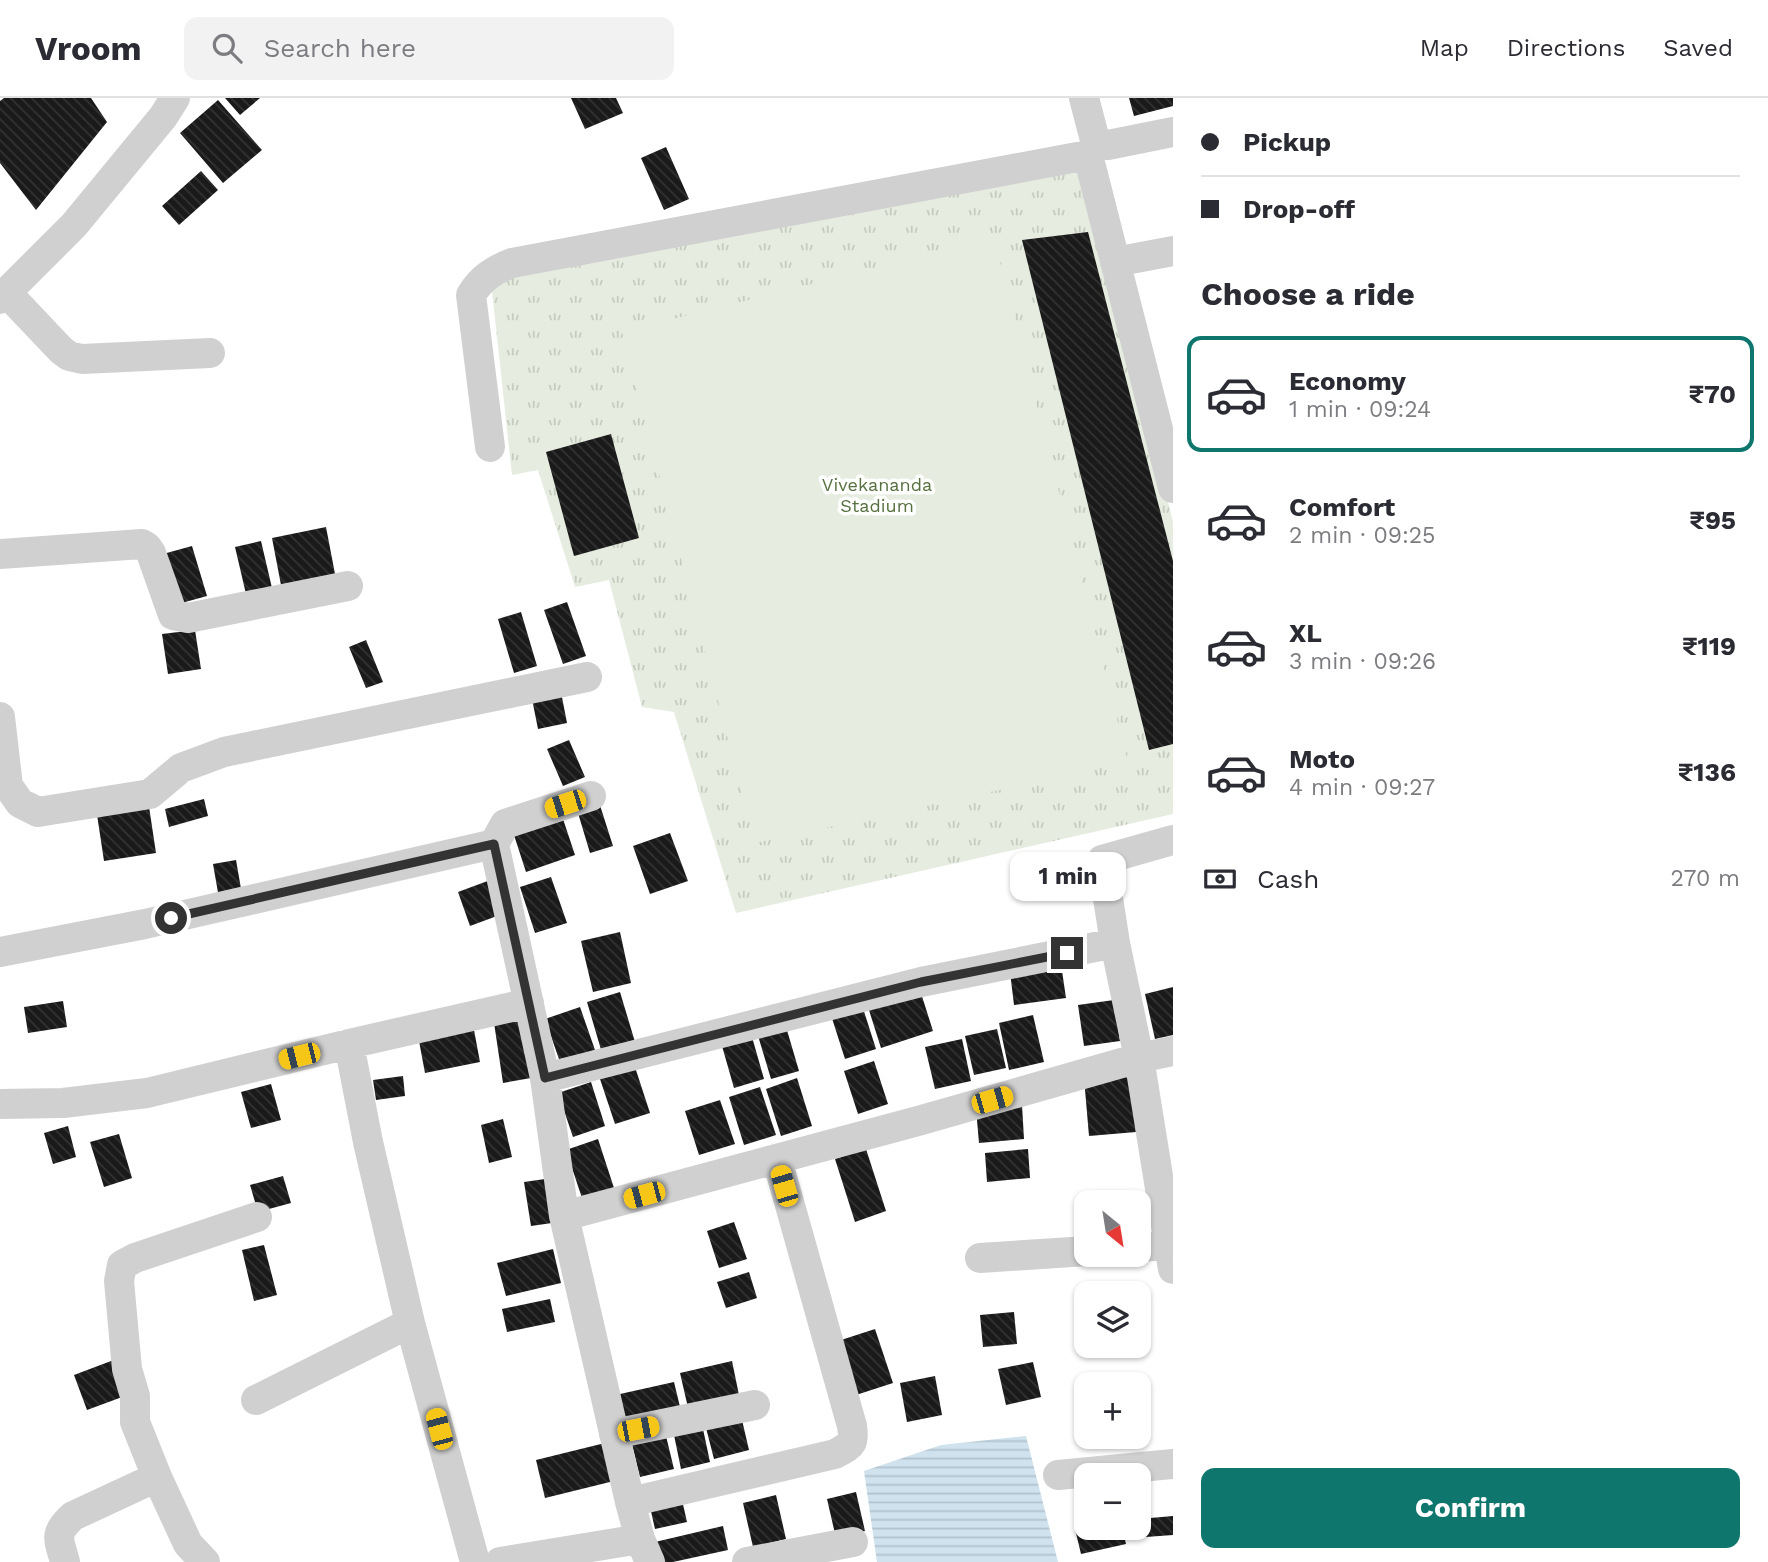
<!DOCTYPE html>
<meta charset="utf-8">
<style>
body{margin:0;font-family:"Work Sans",sans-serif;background:#f2f2f3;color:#2b2b33;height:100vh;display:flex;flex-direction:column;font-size:26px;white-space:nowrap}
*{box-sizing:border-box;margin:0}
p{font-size:23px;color:#7c7c81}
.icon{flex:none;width:38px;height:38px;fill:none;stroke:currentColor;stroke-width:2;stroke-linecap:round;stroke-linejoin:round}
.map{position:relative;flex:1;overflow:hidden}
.drawer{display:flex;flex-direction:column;background:#fff;width:595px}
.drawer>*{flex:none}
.hud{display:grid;align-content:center;height:154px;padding:0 28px;background:#fff}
.needle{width:46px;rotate:150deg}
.fabs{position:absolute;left:1074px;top:1092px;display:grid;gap:14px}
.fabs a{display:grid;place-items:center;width:77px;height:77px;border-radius:14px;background:#fff;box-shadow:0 2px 5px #0004;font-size:35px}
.end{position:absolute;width:32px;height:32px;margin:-16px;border:9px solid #333;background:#fff;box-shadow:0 0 0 4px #fff}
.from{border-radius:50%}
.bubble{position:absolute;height:49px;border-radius:14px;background:#fff;box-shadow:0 2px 5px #0004;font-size:23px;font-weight:700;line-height:49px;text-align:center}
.car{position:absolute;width:21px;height:42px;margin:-21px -10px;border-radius:9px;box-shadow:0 0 5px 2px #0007;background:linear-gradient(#f5c518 24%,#345 0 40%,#f5c518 0 76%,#345 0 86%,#f5c518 0)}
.hud b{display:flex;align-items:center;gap:24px;height:66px;font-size:26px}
.hud b+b{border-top:2px solid #e1e1e2}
.hud i{width:18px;height:18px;background:#2b2b33}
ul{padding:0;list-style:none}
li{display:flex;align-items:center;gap:21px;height:116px;margin:0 14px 10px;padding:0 14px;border:4px solid transparent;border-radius:14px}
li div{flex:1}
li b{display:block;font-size:26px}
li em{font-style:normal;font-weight:700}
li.on{border-color:#0f766e}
li>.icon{width:63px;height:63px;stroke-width:1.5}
h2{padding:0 28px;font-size:32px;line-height:84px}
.pay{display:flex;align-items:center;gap:18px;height:77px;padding:0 28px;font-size:26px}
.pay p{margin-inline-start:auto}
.button{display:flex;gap:14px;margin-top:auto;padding:14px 28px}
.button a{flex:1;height:80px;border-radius:14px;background:#0f766e;color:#fff;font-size:28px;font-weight:700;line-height:80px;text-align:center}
header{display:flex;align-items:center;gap:42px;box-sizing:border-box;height:98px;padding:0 35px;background:#fff;border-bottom:2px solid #e1e1e2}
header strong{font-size:33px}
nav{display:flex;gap:38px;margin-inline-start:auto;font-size:24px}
.search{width:490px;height:63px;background:#f2f2f3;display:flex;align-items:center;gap:18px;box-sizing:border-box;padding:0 24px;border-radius:14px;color:#7c7c81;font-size:26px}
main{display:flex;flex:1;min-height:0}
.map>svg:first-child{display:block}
.grass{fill:url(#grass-tufts)}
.pitch{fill:#e6ecdf}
.water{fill:url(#water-rules)}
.building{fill:url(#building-back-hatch)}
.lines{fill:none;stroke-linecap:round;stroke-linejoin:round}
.minor{stroke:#d0d0d0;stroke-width:30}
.route{stroke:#333;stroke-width:9}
.labels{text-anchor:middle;stroke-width:7;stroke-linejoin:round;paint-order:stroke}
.park-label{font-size:18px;fill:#56703f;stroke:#fff}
</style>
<header>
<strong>Vroom</strong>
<div class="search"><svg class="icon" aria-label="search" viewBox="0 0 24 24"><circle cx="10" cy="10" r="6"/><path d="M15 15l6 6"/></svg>Search here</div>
<nav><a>Map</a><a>Directions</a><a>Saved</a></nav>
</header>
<main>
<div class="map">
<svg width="1173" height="1464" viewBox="0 0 1173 1464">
<defs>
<pattern id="grass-tufts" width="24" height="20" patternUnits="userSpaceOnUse" patternTransform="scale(1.75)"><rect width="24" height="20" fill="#e6ecdf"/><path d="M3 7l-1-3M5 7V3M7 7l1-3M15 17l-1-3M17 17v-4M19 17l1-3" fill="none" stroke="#c6cbc0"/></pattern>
<pattern id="water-rules" width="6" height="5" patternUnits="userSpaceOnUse" patternTransform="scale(1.75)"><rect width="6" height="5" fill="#cfe2ee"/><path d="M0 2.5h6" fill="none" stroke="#b2c2cd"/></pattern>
<pattern id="building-back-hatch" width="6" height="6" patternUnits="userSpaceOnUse" patternTransform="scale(1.75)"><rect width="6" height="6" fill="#1a1a1a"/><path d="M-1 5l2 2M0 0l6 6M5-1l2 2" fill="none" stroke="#333"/></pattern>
</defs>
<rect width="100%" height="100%" fill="#fff"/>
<path class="grass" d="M1084 66 1173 424V716L736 815 674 614 642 609 609 482 575 489 538 372 512 377 491 184Z"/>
<path class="pitch" d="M994 140 1128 664 755 745 622 234Z"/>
<path class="water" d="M1026 1338 1058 1464H877L864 1373 941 1347Z"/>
<path class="building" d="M4 0H91L107 24 36 112 0 65V3Z
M225 0H260L240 17Z
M571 0H616L623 15 585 31Z
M1129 0H1173V8L1134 18Z
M218 2 262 52 223 85 180 35Z
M666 49 689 101 664 112 641 60Z
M201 73 218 92 179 127 162 108Z
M1088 134 1173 463V646L1149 652 1022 142Z
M611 336 639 440 574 458 546 354Z
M326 429 335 476 281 487 272 440Z
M261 443 272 490 246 496 235 449Z
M192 448 207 498 178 506 163 456Z
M567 504 586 558 563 566 544 512Z
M521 514 537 568 514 575 498 521Z
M195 532 201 571 168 576 162 536Z
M366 542 383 584 366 590 349 549Z
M560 589 567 625 538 631 531 596Z
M569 642 585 679 563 688 547 651Z
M597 698 613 748 590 755 575 705Z
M204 701 208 718 169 729 165 711Z
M148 702 156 755 104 763 96 710Z
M561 715 575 757 526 774 512 731Z
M670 735 688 783 650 796 633 748Z
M236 762 243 802 220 806 213 766Z
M551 779 567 825 535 835 520 789Z
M493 781 505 815 470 828 458 794Z
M620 834 631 885 593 894 581 843Z
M1061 866 1066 900 1014 907 1010 874Z
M1173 889V937L1155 941 1145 896Z
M920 892 933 933 881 950 868 909Z
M620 894 635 944 602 955 587 904Z
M1114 902 1120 943 1084 948 1078 907Z
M63 903 67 929 28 935 24 909Z
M861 904 876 951 845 961 830 914Z
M580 909 595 952 560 964 545 921Z
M521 913 531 980 503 985 493 918Z
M1033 917 1044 964 1009 972 999 925Z
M784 922 799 973 771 981 756 931Z
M997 931 1006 970 974 977 965 938Z
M474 932 480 964 425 975 419 943Z
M750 932 764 981 734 990 720 941Z
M962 941 971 983 935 991 925 949Z
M874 963 888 1006 858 1016 844 973Z
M634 966 650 1015 615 1026 599 978Z
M1132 976 1136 1034 1089 1038 1084 980Z
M403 978 405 998 376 1002 373 982Z
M797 980 812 1028 781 1038 766 991Z
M591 984 605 1028 573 1039 558 995Z
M271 986 281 1022 251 1030 241 994Z
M760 989 776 1037 744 1047 729 999Z
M720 1002 735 1046 699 1057 685 1013Z
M1022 1007 1024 1041 979 1045 976 1011Z
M503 1021 512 1059 489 1065 481 1027Z
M68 1028 76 1059 53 1066 44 1035Z
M119 1036 132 1080 104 1089 90 1044Z
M598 1041 614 1090 582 1100 566 1052Z
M866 1051 886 1113 855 1124 835 1061Z
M1028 1051 1030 1080 987 1084 985 1055Z
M283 1078 291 1105 258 1114 250 1087Z
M545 1081 552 1125 531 1128 524 1084Z
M734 1124 747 1161 719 1170 707 1133Z
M264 1147 277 1197 254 1203 242 1152Z
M553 1151 561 1185 506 1198 497 1165Z
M749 1174 757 1200 726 1210 717 1184Z
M550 1201 555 1224 507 1234 502 1211Z
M1087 1207V1247L1078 1248 1075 1208Z
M1014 1214 1017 1246 983 1249 980 1217Z
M875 1231 893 1285 856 1297 838 1243Z
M119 1260 133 1295 87 1312 74 1277Z
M732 1263 740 1302 689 1314 680 1275Z
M1033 1264 1041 1299 1006 1307 998 1271Z
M935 1278 942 1317 907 1324 900 1285Z
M674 1284 681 1313 626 1326 620 1296Z
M742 1322 749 1352 714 1361 706 1330Z
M703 1331 710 1364 681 1371 674 1337Z
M666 1338 674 1371 640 1379 632 1346Z
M605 1345 614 1383 545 1400 536 1362Z
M680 1393 687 1424 655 1431 648 1400Z
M856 1394 865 1433 836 1440 827 1401Z
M776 1397 786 1441 753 1449 743 1405Z
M1173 1418V1437L1132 1440 1131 1430H1139V1421Z
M723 1428 728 1452 673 1464H659L655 1444Z
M1087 1429 1122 1430 1126 1446 1081 1456 1075 1431Z"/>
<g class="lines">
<path class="minor" d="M1084 0 1096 46 1088 57 1173 390
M1096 46 1108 47 1173 34
M1115 164 1173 153
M7 195 61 252 69 258 82 261 210 255
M0 201 74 127 163 19 175 0
M490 349 471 197C481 180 494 172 512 165L1088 57
M0 456 142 446 147 449 151 455 173 517 188 520 348 488
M0 619 8 688 20 705 38 714 150 696 181 670 224 654 587 579
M591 698 505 726 494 746 545 980 564 1118 630 1404 640 1441 650 1464
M1173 742 1102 762 1115 845 1139 960 1173 1171
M0 854 145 826 494 746
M349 946 368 1044 410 1225 475 1464
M545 980 921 884 1115 845
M0 1006 63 1005 147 995 349 946 529 905
M564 1118 918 1023 1139 960 1173 953
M1139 1149 1169 1147
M980 1160 1087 1153
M256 1302 410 1225
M614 1336 755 1307
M1058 1377 1173 1366
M630 1404 835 1356C851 1347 855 1347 852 1328L777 1061
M65 1464C59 1441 53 1436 73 1418L157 1379
M205 1464 188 1446 157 1379 135 1324V1298L127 1271 119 1183 122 1167 135 1160 257 1119
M500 1464 640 1441
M747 1464 853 1444"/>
</g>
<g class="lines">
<path class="route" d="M171 820 494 746 545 980 921 884 1067 855"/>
</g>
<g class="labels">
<g class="park-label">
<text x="877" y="393">Vivekananda<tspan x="877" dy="21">Stadium</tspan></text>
</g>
</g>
</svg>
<div class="fabs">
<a><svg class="needle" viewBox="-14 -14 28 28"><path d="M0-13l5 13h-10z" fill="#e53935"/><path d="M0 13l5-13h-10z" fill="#7c7c81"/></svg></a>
<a><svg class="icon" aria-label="layers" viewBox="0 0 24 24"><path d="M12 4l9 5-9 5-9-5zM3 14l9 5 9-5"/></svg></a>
<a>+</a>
<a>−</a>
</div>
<i class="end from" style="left:171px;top:820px"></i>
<i class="end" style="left:1067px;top:855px"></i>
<div class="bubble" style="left:1010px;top:754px;width:116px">1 min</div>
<i class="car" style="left:565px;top:706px;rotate:252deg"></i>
<i class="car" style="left:299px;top:958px;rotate:256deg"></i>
<i class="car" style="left:992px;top:1002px;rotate:74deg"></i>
<i class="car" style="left:784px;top:1088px;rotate:344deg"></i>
<i class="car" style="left:644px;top:1097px;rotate:255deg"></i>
<i class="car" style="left:439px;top:1331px;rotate:345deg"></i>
<i class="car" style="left:638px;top:1331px;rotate:79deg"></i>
</div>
<section class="drawer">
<div class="hud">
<b><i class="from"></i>Pickup</b>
<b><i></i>Drop-off</b>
</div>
<h2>Choose a ride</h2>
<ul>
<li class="on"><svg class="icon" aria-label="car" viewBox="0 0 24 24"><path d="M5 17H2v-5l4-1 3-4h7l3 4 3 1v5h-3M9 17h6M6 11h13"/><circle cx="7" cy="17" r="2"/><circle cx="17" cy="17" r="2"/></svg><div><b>Economy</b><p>1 min · 09:24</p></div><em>₹70</em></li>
<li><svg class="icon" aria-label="car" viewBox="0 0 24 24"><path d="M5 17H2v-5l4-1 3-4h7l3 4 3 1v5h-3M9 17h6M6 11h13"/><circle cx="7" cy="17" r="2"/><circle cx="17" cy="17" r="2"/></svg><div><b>Comfort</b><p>2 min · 09:25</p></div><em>₹95</em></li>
<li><svg class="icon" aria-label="car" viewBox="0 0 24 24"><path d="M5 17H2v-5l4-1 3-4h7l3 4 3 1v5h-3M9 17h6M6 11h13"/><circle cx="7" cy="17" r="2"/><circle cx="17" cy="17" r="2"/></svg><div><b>XL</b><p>3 min · 09:26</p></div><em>₹119</em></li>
<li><svg class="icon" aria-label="car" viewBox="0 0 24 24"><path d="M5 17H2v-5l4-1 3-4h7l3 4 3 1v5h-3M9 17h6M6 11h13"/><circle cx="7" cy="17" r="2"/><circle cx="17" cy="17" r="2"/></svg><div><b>Moto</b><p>4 min · 09:27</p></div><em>₹136</em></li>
</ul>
<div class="pay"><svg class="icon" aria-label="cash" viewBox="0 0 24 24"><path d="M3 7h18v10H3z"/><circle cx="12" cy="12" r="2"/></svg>Cash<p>270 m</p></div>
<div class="button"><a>Confirm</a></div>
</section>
</main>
